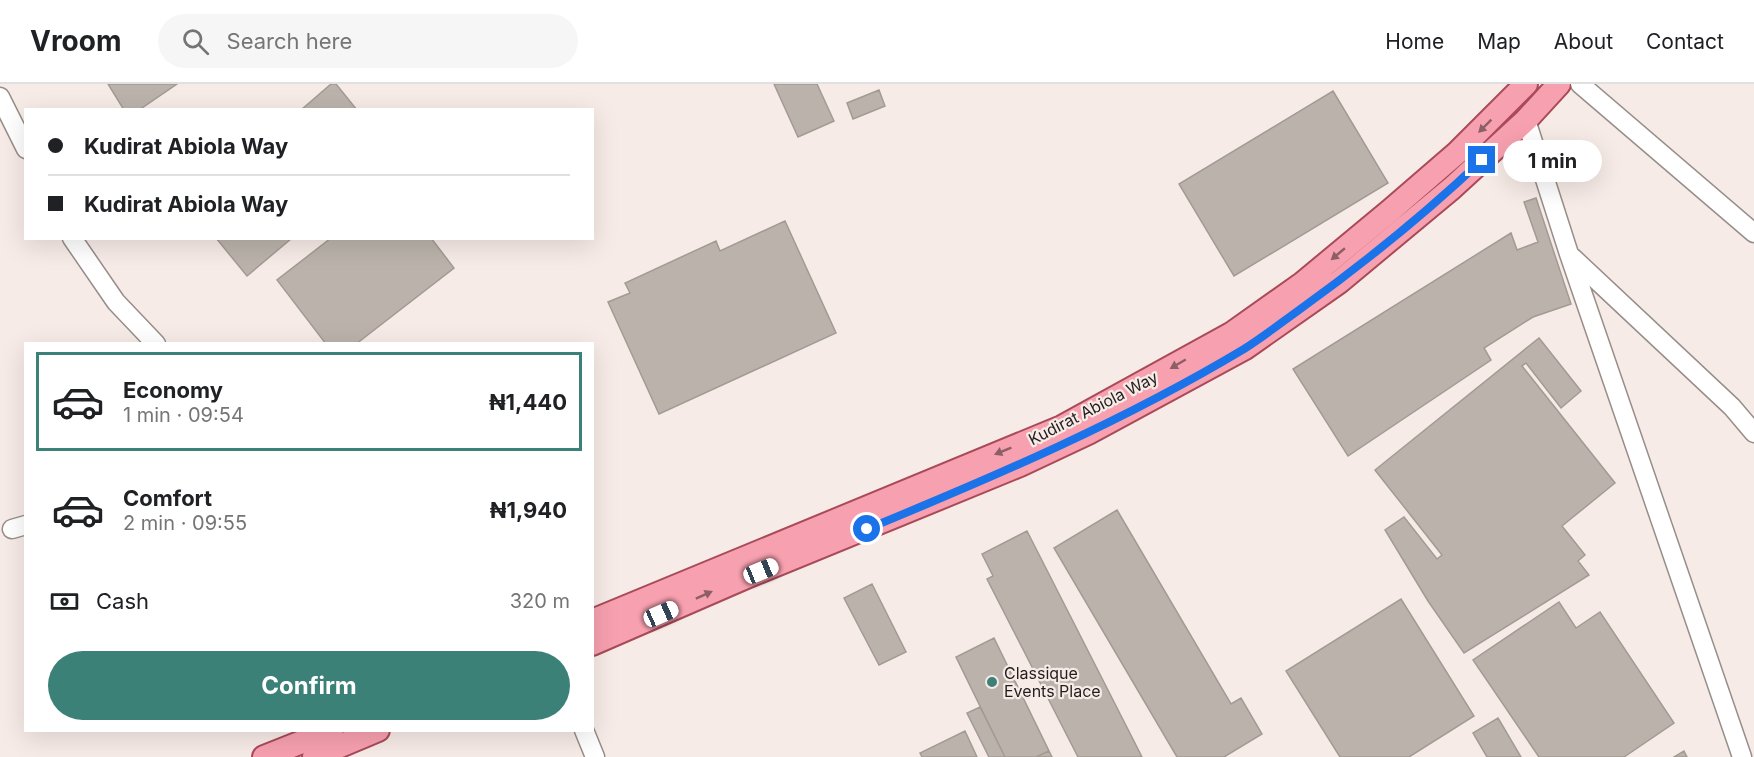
<!DOCTYPE html>
<meta charset="utf-8">
<style>
body{margin:0;font-family:Inter,sans-serif;background:#f6f6f6;color:#202124;height:100vh;display:flex;flex-direction:column;font-size:22px;white-space:nowrap}
*{box-sizing:border-box;margin:0}
p{font-size:20px;color:#757577}
.icon{flex:none;width:33px;height:33px;fill:none;stroke:currentColor;stroke-width:2;stroke-linecap:round;stroke-linejoin:round}
.map{position:relative;flex:1;overflow:hidden}
.sheet{position:absolute;left:24px;top:258px;width:570px;height:390px;display:flex;flex-direction:column;background:#fff;border-radius:0px;box-shadow:0 6px 24px #0002}
.sheet>*{flex:none}
.top-card{position:absolute;left:24px;top:24px;width:570px;height:132px;border-radius:0px;box-shadow:0 6px 24px #0002;display:grid;align-content:center;height:132px;padding:0 24px;background:#fff}
.end{position:absolute;width:27px;height:27px;margin:-14px;border:8px solid #1a73e8;background:#fff;box-shadow:0 0 0 3px #fff}
.from{border-radius:50%}
.bubble{position:absolute;height:42px;border-radius:21px;background:#fff;box-shadow:0 6px 24px #0002;font-size:20px;font-weight:700;line-height:42px;text-align:center}
.car{position:absolute;width:18px;height:36px;margin:-18px -9px;border-radius:8px;box-shadow:0 0 4px 2px #0007;background:linear-gradient(#fff 24%,#345 0 40%,#fff 0 76%,#345 0 86%,#fff 0)}
.top-card b{display:flex;align-items:center;gap:21px;height:57px;font-size:22px}
.top-card b+b{border-top:2px solid #e0e0e0}
.top-card i{width:15px;height:15px;background:#202124}
ul{padding:10px 0 0;list-style:none}
li{display:flex;align-items:center;gap:18px;height:99px;margin:0 12px 9px;padding:0 12px;border:3px solid transparent;border-radius:0px}
li div{flex:1}
li b{display:block;font-size:22px}
li em{font-style:normal;font-weight:700}
li.current{border-color:#3c8177}
li>.icon{width:54px;height:54px;stroke-width:1.5}
.pay{display:flex;align-items:center;gap:15px;height:66px;padding:0 24px;font-size:22px}
.pay p{margin-inline-start:auto}
.cta{display:flex;gap:12px;margin-top:auto;padding:12px 24px}
.cta a{flex:1;height:69px;border-radius:36px;background:#3c8177;color:#fff;font-size:24px;font-weight:700;line-height:69px;text-align:center}
header{display:flex;align-items:center;gap:36px;box-sizing:border-box;height:84px;padding:0 30px;background:#fff;border-bottom:2px solid #e0e0e0}
header strong{font-size:28px}
nav{display:flex;gap:33px;margin-inline-start:auto;font-size:21px}
.search{width:420px;height:54px;background:#f6f6f6;display:flex;align-items:center;gap:15px;box-sizing:border-box;padding:0 21px;border-radius:33px;color:#757577;font-size:22px}
.map>svg:first-child{display:block}
.building{fill:#bbb3ab;stroke:#a29b94;stroke-width:1.5}
.lines{fill:none;stroke-linecap:round;stroke-linejoin:round}
.minor-casing{stroke:#978d89;stroke-width:21}
.major-casing{stroke:#a94a59;stroke-width:26}
.minor{stroke:#fff;stroke-width:18}
.major{stroke:#f7a0af;stroke-width:22}
.oneway{fill:#8c5f66}
.route{stroke:#1a73e8;stroke-width:8}
.poi-dot{fill:#3c8177;stroke:#f7ebe7;stroke-width:2}
.labels{text-anchor:middle;stroke-width:4.5;stroke-linejoin:round;paint-order:stroke}
.street-label{font-size:16px;fill:#221e1d;stroke:#f7ebe7}
.poi-label{font-size:16px;fill:#221e1d;stroke:#f7ebe7;text-anchor:start}
</style>
<header>
<strong>Vroom</strong>
<div class="search"><svg class="icon" aria-label="search" viewBox="0 0 24 24"><circle cx="10" cy="10" r="6"/><path d="M15 15l6 6"/></svg>Search here</div>
<nav><a>Home</a><a>Map</a><a>About</a><a>Contact</a></nav>
</header>
<div class="map">
<svg width="1754" height="673" viewBox="0 0 1754 673">
<rect width="100%" height="100%" fill="#f7ebe7"/>
<path class="building" d="M108 0H177L139 26H124Z
M331 0H336L357 26H301Z
M774 0H817L834 37 798 53Z
M879 6 885 22 853 35 847 19Z
M1333 7 1388 99 1234 192 1179 100Z
M1536 114 1571 220 1533 233 1484 264 1491 276 1348 372 1293 285 1511 149 1517 166 1538 158 1524 118Z
M785 137 836 249 659 330 608 218 630 209 625 199 716 157 720 167Z
M216 154H292L247 192Z
M331 154H431L454 184 356 260H326L277 196Z
M1539 254 1581 307 1561 324 1526 279 1522 282 1615 399 1562 442 1585 471 1578 477 1589 491 1464 569 1428 517 1385 446 1404 433 1437 475 1442 471 1375 386Z
M1117 426 1231 620 1241 614 1262 650 1224 673H1177L1054 464Z
M1027 447 1142 673H1078L987 495 993 492 982 470Z
M872 500 906 568 879 581 844 514Z
M1401 515 1474 632 1409 673H1340L1286 587Z
M1559 518 1576 544 1600 528 1674 639 1624 673H1539L1473 576Z
M994 554 1049 667 1036 673H1005L956 573Z
M980 623 1005 673H989L967 629Z
M1498 634 1521 673H1487L1473 649Z
M965 647 977 673H922L920 669Z
M1049 667 1052 673H1036Z
M1684 667 1687 673H1674Z"/>
<g class="lines">
<defs>
<path id="minor" d="M1580 0 1754 149
M0 13 26 65
M1526 36 1569 170 1742 673
M72 154 116 218 156 260
M1572 173 1732 323 1754 349
M12 445 26 441
M584 646 595 673"/>
<path id="major" d="M592 537 1062 343 1231 250 1303 199 1391 126 1458 68 1526 0
M592 560 744 494 1020 381 1088 349 1245 264 1339 198 1452 104 1526 36 1559 0
M264 673 332 646
M314 673 378 646"/>
</defs>
<use href="#minor" class="minor-casing"/>
<use href="#major" class="major-casing"/>
<use href="#minor" class="minor"/>
<use href="#major" class="major"/>
</g>
<defs><path id="oneway-solid" d="M-6-.8H1V-3.2L6.5 0L1 3.2V.8H-6Z" transform="scale(1.5)"/></defs>
<g class="oneway">
<use href="#oneway-solid" transform="translate(1485 42) rotate(135)"/>
<use href="#oneway-solid" transform="translate(1338 170) rotate(140)"/>
<use href="#oneway-solid" transform="translate(1178 280) rotate(150)"/>
<use href="#oneway-solid" transform="translate(1003 367) rotate(158)"/>
<use href="#oneway-solid" transform="translate(704 511) rotate(-24)"/>
</g>
<g class="lines">
<path class="route" d="M867 445C996 392 1124 337 1244 265 1263 253 1281 239 1299 226 1363 180 1425 130 1482 76"/>
</g>
<circle class="poi-dot" cx="992" cy="598" r="6"/>
<g class="labels">
<g class="street-label">
<text transform="translate(1093 324) rotate(-27)" y="6">Kudirat Abiola Way</text>
</g>
<g class="poi-label">
<text x="1004" y="595">Classique<tspan x="1004" dy="18">Events Place</tspan></text>
</g>
</g>
</svg>
<i class="end from" style="left:867px;top:445px"></i>
<i class="end" style="left:1482px;top:76px"></i>
<div class="bubble" style="left:1503px;top:56px;width:99px">1 min</div>
<i class="car" style="left:761px;top:487px;rotate:68deg"></i>
<i class="car" style="left:661px;top:530px;rotate:66deg"></i>
<div class="top-card">
<b><i class="from"></i>Kudirat Abiola Way</b>
<b><i></i>Kudirat Abiola Way</b>
</div>
<section class="sheet">
<ul>
<li class="current"><svg class="icon" aria-label="car" viewBox="0 0 24 24"><path d="M5 17H2v-5l4-1 3-4h7l3 4 3 1v5h-3M9 17h6M6 11h13"/><circle cx="7" cy="17" r="2"/><circle cx="17" cy="17" r="2"/></svg><div><b>Economy</b><p>1 min · 09:54</p></div><em>₦1,440</em></li>
<li><svg class="icon" aria-label="car" viewBox="0 0 24 24"><path d="M5 17H2v-5l4-1 3-4h7l3 4 3 1v5h-3M9 17h6M6 11h13"/><circle cx="7" cy="17" r="2"/><circle cx="17" cy="17" r="2"/></svg><div><b>Comfort</b><p>2 min · 09:55</p></div><em>₦1,940</em></li>
</ul>
<div class="pay"><svg class="icon" aria-label="cash" viewBox="0 0 24 24"><path d="M3 7h18v10H3z"/><circle cx="12" cy="12" r="2"/></svg>Cash<p>320 m</p></div>
<div class="cta"><a>Confirm</a></div>
</section>
</div>
